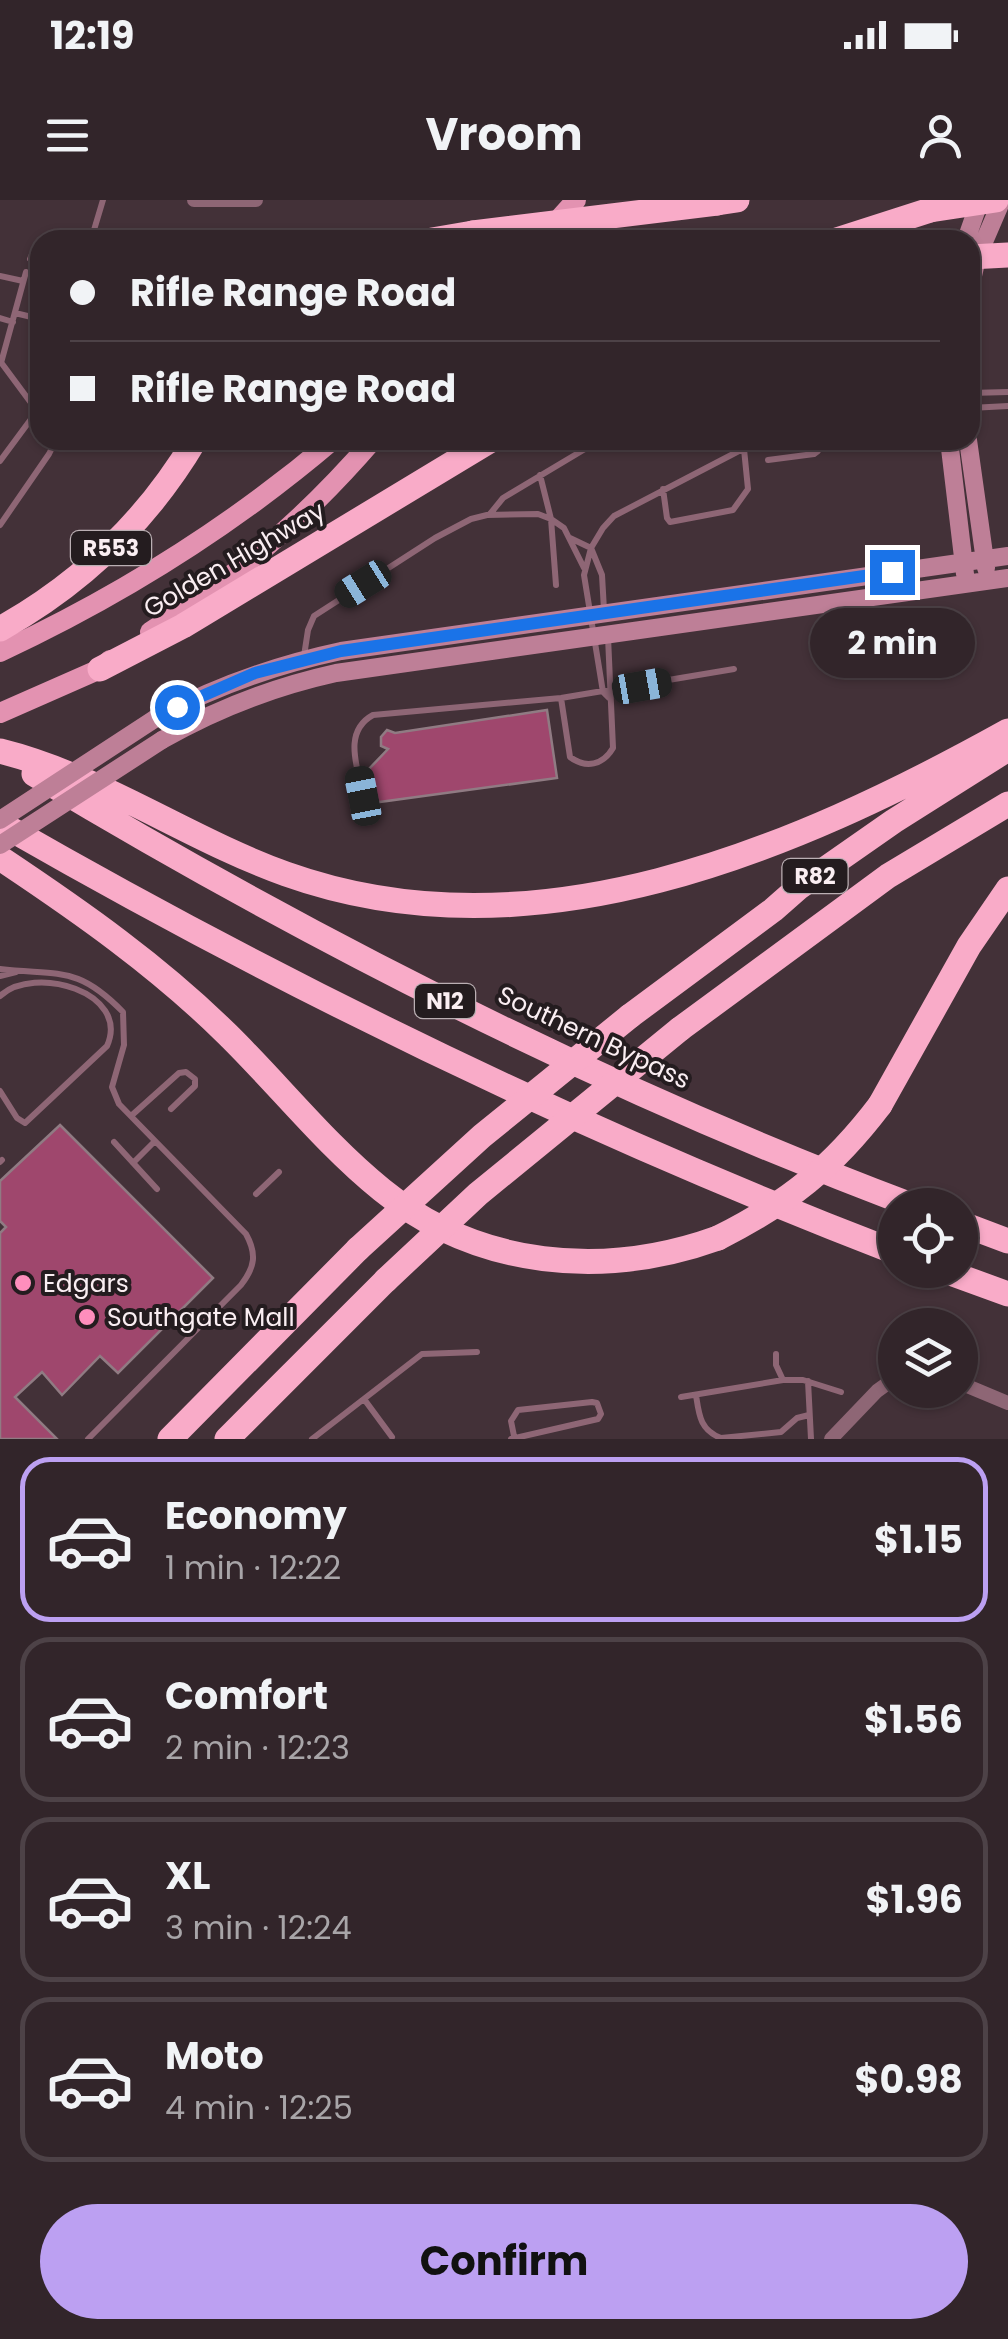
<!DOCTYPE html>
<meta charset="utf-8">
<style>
body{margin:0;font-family:Poppins,sans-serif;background:#3a2d32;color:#f1f3f6;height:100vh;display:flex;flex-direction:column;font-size:38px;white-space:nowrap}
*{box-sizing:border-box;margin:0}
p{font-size:32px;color:#a8a5a8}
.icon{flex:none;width:55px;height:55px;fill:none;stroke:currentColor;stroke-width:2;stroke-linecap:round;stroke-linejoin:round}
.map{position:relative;height:1239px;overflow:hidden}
.panel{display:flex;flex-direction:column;background:#32252a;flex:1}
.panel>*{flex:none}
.top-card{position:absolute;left:30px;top:30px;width:950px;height:220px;border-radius:30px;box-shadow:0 2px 8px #0004,0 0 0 2px #4d4247;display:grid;align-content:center;height:220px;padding:0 40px;background:#32252a}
.tools{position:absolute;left:878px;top:988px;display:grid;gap:20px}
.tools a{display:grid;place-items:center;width:100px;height:100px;border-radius:50%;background:#32252a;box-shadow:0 2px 8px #0004,0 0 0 2px #4d4247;font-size:50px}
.end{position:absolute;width:45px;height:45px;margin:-22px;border:12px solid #1a73e8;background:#fff;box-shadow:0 0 0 5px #fff}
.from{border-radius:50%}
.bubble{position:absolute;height:70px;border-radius:35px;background:#32252a;box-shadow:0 2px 8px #0004,0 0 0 2px #4d4247;font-size:32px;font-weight:700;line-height:70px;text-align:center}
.car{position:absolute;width:30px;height:60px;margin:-30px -15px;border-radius:12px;box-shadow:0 0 8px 2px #0007;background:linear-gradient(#222 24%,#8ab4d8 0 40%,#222 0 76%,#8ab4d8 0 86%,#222 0)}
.top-card b{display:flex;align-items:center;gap:35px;height:95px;font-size:38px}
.top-card b+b{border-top:2px solid #4d4247}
.top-card i{width:25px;height:25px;background:#f1f3f6}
ul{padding:18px 0 0;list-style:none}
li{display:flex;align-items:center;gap:30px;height:165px;margin:0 20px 15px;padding:0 20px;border:5px solid #4d4247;border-radius:30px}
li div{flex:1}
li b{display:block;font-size:38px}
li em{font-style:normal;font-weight:700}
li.selected{border-color:#bca0f2}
li>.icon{width:90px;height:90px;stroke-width:1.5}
.cta{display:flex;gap:20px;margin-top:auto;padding:20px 40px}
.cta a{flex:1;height:115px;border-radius:60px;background:#bca0f2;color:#111;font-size:40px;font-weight:700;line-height:115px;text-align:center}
.status{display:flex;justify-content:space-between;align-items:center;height:70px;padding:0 50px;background:#32252a;direction:ltr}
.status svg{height:28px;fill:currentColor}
header{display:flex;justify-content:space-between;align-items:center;height:130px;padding:0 40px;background:#32252a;font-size:45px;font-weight:700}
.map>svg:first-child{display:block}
.building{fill:#9f476d;stroke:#907b83;stroke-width:2.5}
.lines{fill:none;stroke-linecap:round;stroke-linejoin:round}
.lane{stroke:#8e6675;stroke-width:6}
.street{stroke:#8e6675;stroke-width:14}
.secondary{stroke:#be7f97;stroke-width:18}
.primary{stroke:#e392b1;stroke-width:20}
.highway{stroke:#f9abc8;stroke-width:25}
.secondary-bridge{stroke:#be7f97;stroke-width:18}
.highway-bridge{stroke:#f9abc8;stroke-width:25}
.route{stroke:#1a73e8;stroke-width:12}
.poi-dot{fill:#fe8ebc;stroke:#241c1f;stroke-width:4}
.labels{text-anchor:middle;stroke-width:8;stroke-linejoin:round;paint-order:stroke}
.shield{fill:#241c1f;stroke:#baafb3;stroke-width:2.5}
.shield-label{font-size:22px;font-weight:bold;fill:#faeef2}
.street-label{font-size:25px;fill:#faeef2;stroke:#241c1f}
.poi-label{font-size:25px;fill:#faeef2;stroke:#241c1f;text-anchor:start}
</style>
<div class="status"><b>12:19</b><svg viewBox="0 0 49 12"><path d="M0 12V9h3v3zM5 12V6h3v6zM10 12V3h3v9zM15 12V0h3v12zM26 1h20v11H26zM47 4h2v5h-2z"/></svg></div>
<header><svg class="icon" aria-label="menu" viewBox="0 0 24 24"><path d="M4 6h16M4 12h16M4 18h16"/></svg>Vroom<svg class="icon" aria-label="person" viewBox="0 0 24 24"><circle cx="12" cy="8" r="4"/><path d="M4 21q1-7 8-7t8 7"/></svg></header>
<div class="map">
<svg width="1008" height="1239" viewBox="0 0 1008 1239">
<rect width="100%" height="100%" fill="#433138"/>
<path class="building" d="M547 510 557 578 372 603 368 570 388 549 381 546V537L387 530 395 533Z
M60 925 213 1078 118 1173 100 1156 62 1195 42 1172 15 1197 57 1239H0V1033L6 1027 0 1021V981Z"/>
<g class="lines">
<path class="lane" d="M91 40 103 0
M30 59 34 50 40 49
M0 76 23 81
M15 113 40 119
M0 118 13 122
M0 161 40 215
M1 163 26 72
M970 193 1008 192
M970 208 1008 206
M768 260 814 254 818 251 816 240
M0 261 37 211
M540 275 551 319 556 385
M663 289 667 318 670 322 733 310 748 289 744 249
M490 314 503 298 600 240
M0 325 49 254 56 240
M570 338 591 348 602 375 604 410
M304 456 308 430 314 416 435 338 471 319 487 315 538 314 551 319 564 328 584 368
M561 498 570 557C586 569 603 565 613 548L608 437
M609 498 603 492 584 375 591 348 603 328 614 316 760 240
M363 596C358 568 342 532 373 515L561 498 734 469
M0 769C60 776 77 765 123 812L124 845 112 887 119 904 246 1034C257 1054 255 1067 241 1085L88 1239
M0 776 16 772
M0 796C34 764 131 792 107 846L25 923 17 918 0 891
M131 916 179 873 186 872 195 879V886L171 909
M114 942 157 989
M0 962 2 960
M133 963 155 941
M256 994 279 972
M776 1154V1165L783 1180
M808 1181 811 1239
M696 1195C699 1215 700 1230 721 1238L781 1232 797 1218 809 1215
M681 1197 783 1180H803L841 1192
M364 1199 392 1237
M312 1239 422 1154 477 1152
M511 1239 598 1219 601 1214 597 1203 592 1202 518 1210 511 1221 514 1236"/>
<path class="street" d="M194 0H256
M960 1183 1008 1203
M831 1239 877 1191 895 1178"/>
<path class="secondary" d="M966 40 980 0
M970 89 977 58 1002 0
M949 240 965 374
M968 240 986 368
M156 518C216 486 275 465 341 451L1008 356
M162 540C218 508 273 487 336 473L1008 378"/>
<path class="primary" d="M540 40 576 0
M150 432C238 375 304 320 373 240
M0 452C120 396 232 326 333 240
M0 513 100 469 110 460"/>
<path class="highway" d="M717 3 737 0
M432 40 473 33
M837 40 930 10
M970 57 1008 55
M0 429C82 383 147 321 195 240
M100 469 183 426 491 240
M0 551C101 576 188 639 286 674 533 762 792 651 1008 531
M34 574C314 742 606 890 911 1005
M0 623C287 788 586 933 895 1052
M0 658C81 712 158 766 227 834 279 885 325 944 382 990 478 1068 604 1079 718 1038
M630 816 773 710 798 688 894 621 1008 549
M680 829 888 676 1008 604
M880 905 969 746 1008 689
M960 1023 1008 1041
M942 1070 1008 1094
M170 1239 358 1049
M227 1239 386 1080"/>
<path class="secondary-bridge" d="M0 620 156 518
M0 645 162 540"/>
<path class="highway-bridge" d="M930 10 996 0
M473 33 717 3
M718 1038C788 1003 833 967 880 905
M358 1049 482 936 630 816
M386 1080 478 994 680 829"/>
</g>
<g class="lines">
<path class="route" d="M177 507 255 473 341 451 892 372"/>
</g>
<g class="poi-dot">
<circle cx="23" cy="1083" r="10"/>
<circle cx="87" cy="1117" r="10"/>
</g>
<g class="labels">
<g class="shield">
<rect x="71" y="331" width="80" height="34" rx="8"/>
<rect x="782.5" y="659" width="65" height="34" rx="8"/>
<rect x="415" y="784" width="60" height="34" rx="8"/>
</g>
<g class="shield-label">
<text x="111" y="356">R553</text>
<text x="815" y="684">R82</text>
<text x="445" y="809">N12</text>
</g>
<g class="street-label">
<text transform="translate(234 359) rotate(-30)" y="9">Golden Highway</text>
<text transform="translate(594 837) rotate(25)" y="9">Southern Bypass</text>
</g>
<g class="poi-label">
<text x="43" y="1092">Edgars</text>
<text x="107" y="1126">Southgate Mall</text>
</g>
</g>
</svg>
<div class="tools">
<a><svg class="icon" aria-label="locate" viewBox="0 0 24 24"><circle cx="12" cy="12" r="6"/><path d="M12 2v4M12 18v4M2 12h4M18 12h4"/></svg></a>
<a><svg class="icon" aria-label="layers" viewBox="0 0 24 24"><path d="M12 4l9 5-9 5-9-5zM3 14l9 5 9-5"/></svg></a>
</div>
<i class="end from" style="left:177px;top:507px"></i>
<i class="end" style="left:892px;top:372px"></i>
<div class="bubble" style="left:810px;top:408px;width:165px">2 min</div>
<i class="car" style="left:363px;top:384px;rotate:238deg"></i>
<i class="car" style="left:642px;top:486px;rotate:80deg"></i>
<i class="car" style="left:363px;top:596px;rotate:349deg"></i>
<div class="top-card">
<b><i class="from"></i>Rifle Range Road</b>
<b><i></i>Rifle Range Road</b>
</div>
</div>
<section class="panel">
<ul>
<li class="selected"><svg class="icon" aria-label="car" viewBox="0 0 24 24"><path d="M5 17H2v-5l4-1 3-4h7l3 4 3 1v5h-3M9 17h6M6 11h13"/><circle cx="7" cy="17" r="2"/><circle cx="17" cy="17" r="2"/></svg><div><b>Economy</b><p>1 min · 12:22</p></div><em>$1.15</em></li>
<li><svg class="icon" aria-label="car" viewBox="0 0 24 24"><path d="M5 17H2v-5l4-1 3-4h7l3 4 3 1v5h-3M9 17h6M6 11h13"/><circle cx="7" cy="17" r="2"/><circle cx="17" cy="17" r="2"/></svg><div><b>Comfort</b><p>2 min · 12:23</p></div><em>$1.56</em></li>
<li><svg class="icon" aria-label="car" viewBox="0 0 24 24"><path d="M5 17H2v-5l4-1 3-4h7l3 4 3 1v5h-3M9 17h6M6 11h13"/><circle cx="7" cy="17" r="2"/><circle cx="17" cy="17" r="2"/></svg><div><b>XL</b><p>3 min · 12:24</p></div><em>$1.96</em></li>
<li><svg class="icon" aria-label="car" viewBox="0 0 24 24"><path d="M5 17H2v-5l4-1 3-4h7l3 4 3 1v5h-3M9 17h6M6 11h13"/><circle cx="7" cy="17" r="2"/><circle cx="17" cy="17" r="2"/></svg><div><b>Moto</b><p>4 min · 12:25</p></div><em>$0.98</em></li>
</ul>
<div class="cta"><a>Confirm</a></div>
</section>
